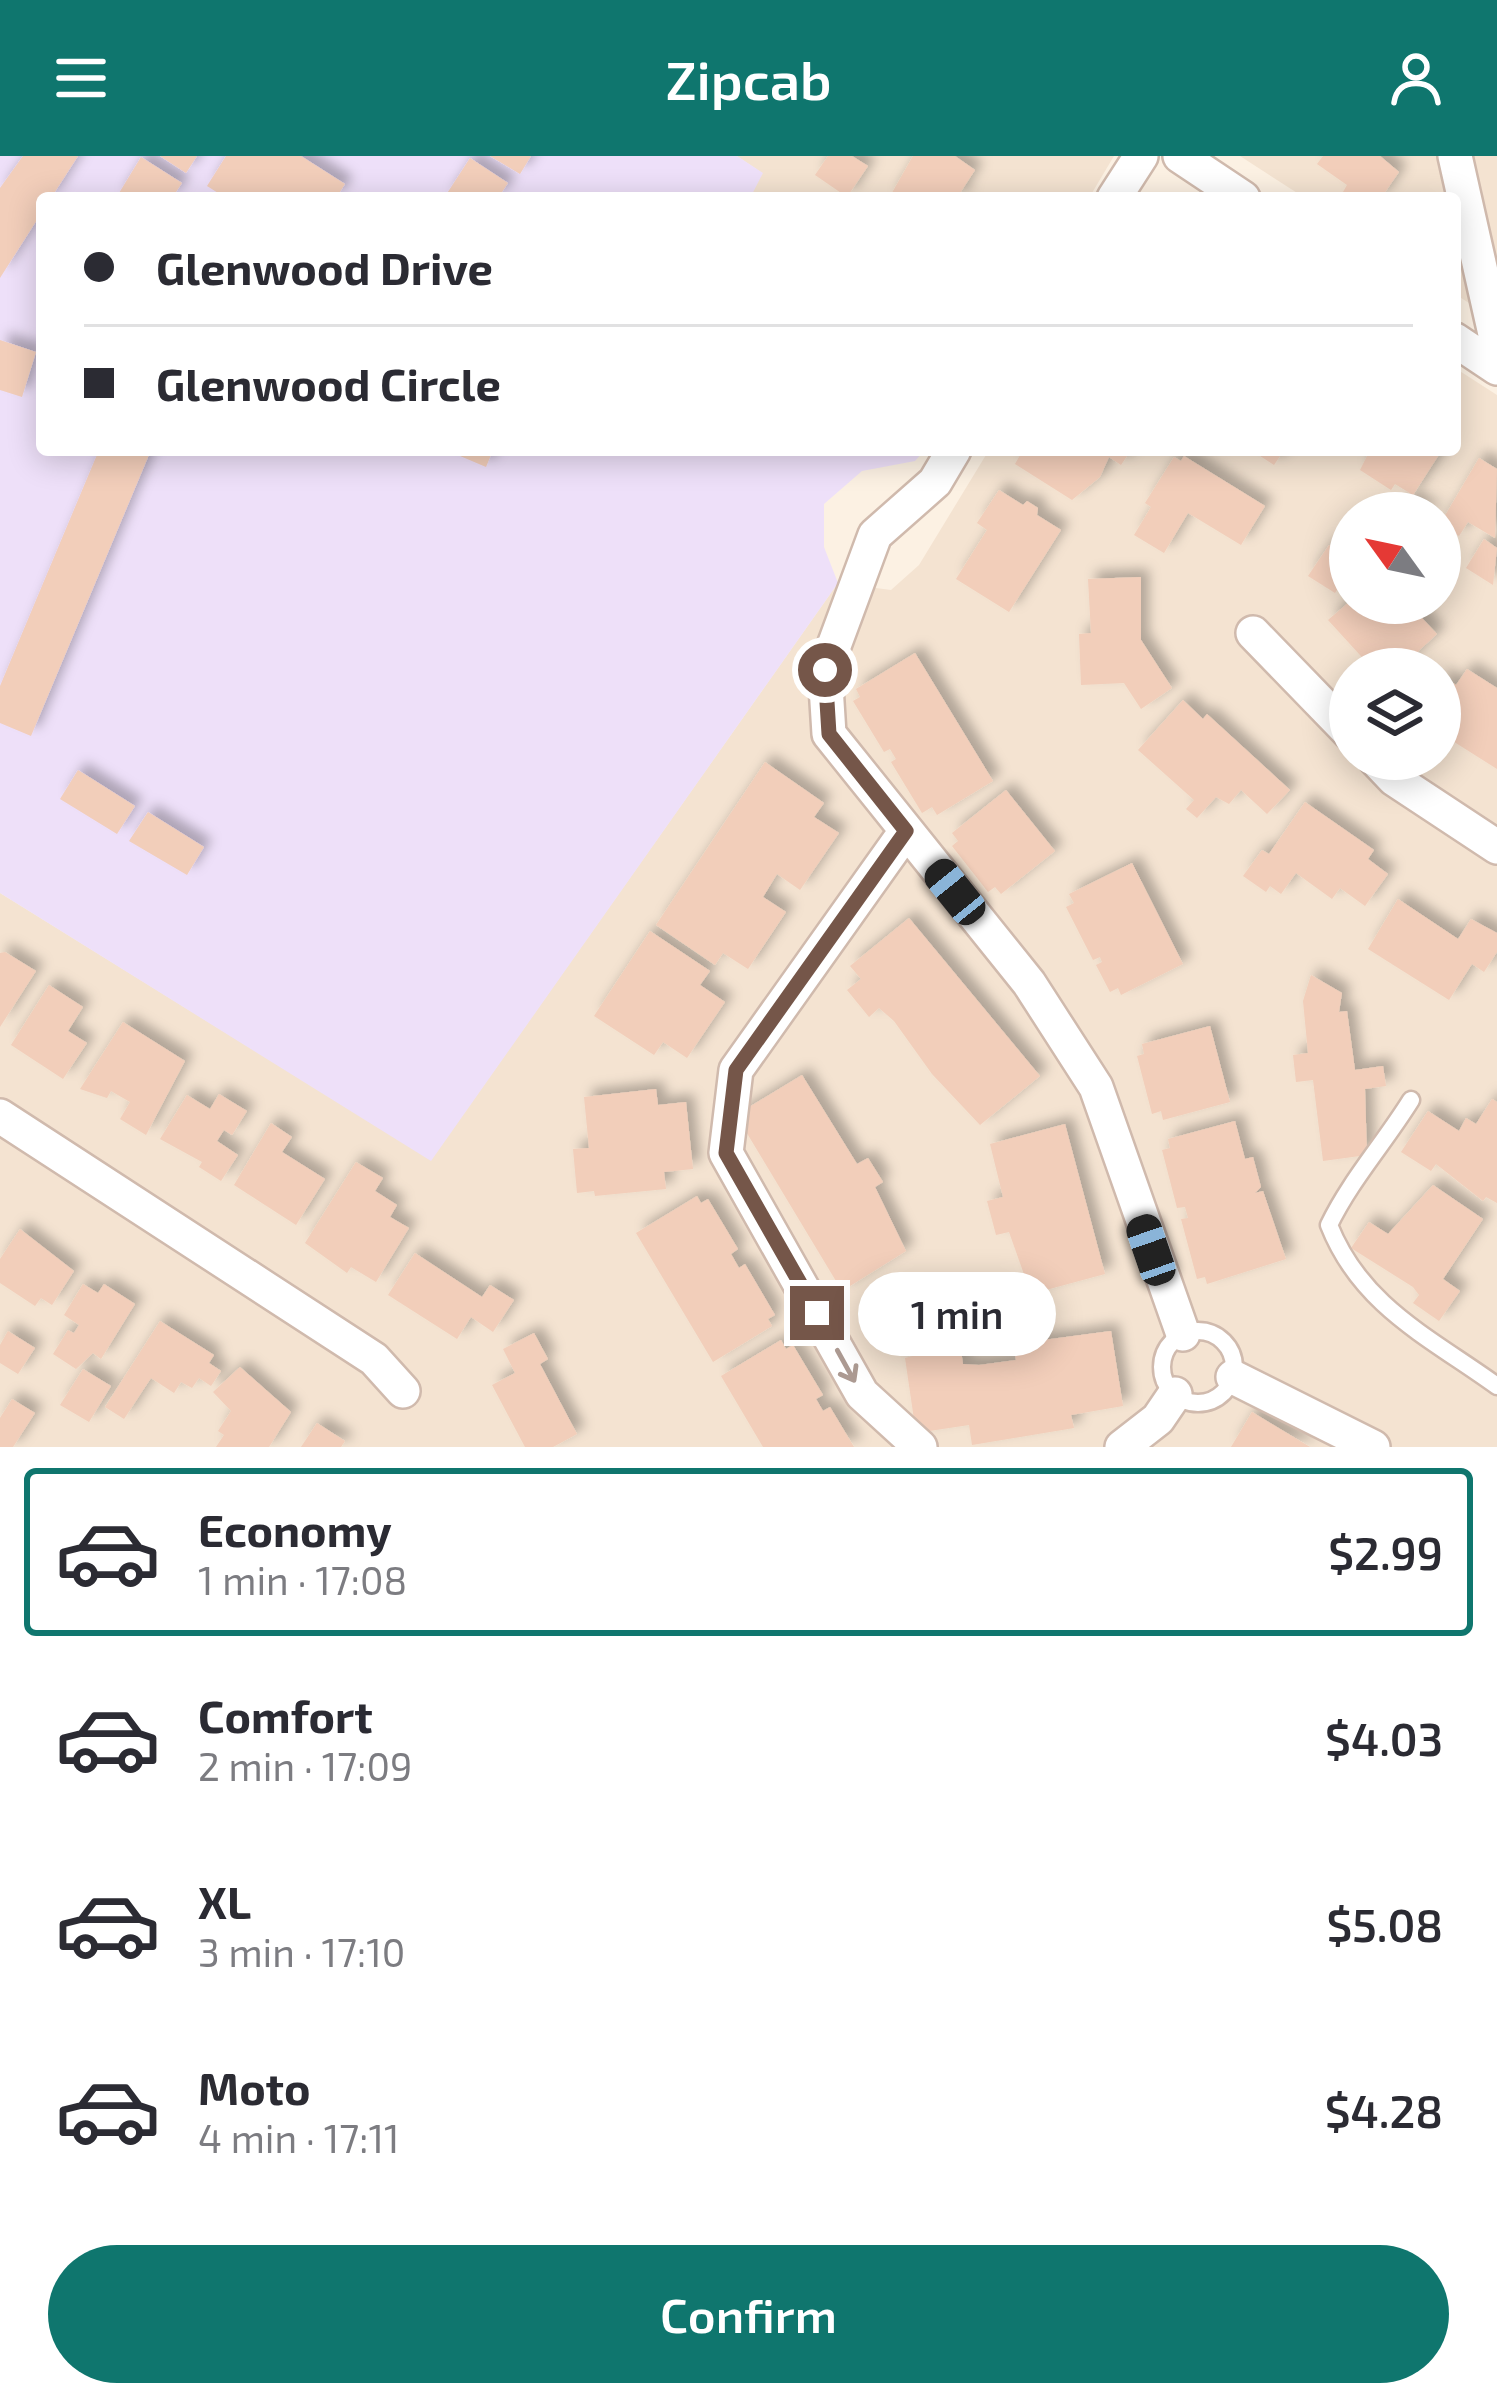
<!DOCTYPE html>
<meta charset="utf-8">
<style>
body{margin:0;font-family:"Exo 2",sans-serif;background:#f2f2f3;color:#2b2b33;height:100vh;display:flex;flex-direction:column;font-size:45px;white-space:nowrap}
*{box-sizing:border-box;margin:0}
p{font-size:39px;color:#7c7c81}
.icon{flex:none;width:66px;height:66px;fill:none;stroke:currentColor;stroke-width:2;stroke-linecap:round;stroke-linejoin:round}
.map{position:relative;height:1291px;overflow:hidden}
.panel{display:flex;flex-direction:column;background:#fff;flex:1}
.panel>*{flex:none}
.banner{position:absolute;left:36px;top:36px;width:1425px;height:264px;border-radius:12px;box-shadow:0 6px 30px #0003;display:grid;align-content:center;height:264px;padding:0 48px;background:#fff}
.needle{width:78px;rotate:303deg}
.fabs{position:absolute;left:1329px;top:336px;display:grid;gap:24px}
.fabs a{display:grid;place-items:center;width:132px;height:132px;border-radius:50%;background:#fff;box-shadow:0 6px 30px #0003;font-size:60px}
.end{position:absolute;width:54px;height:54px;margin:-27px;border:15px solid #755649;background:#fff;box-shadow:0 0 0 6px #fff}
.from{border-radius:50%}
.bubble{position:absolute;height:84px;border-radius:42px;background:#fff;box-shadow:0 6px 30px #0003;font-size:39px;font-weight:600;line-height:84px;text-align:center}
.car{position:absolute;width:36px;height:72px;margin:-36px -18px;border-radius:15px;box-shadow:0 0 9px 3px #0007;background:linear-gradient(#222 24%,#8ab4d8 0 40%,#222 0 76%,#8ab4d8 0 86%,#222 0)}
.banner b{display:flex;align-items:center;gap:42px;height:114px;font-size:45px}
.banner b+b{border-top:3px solid #e1e1e2}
.banner i{width:30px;height:30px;background:#2b2b33}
ul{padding:21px 0 0;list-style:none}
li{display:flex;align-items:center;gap:36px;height:168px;margin:0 24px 18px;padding:0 24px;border:6px solid transparent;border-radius:12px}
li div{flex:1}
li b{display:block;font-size:45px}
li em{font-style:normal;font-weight:600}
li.selected{border-color:#0f766e}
li>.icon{width:108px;height:108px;stroke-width:1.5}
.primary-button{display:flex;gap:24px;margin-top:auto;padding:24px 48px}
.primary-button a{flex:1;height:138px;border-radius:72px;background:#0f766e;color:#fff;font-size:48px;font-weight:600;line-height:138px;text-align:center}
header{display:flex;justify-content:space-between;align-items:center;height:156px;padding:0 48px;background:#0f766e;color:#fff;font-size:54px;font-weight:600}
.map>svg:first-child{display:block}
.residential{fill:#f4e3d1;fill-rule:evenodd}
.education{fill:#eee0f9}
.building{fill:#f2ceba;filter:url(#shadow)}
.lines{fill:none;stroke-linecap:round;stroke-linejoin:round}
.service-casing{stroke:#d0baad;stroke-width:21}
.minor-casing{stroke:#d0baad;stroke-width:38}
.service{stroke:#fff;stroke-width:16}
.minor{stroke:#fff;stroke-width:33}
.oneway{stroke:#ac9a92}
.route{stroke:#755649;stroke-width:15}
</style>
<header><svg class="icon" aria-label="menu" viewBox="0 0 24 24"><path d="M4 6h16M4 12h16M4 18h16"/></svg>Zipcab<svg class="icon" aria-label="person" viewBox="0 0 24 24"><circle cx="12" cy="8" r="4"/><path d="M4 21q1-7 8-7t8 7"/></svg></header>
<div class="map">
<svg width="1497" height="1291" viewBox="0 0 1497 1291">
<defs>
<filter id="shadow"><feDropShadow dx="8" dy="-8" stdDeviation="6" flood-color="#0004"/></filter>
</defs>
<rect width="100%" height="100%" fill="#fcf1e3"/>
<path class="residential" d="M737 0H1114L1089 42H750L762 17Z
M1240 0H1497V165L1455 138V42H1305Z
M1455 212 1497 239V1291H0V737L431 1004 838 427 891 434 919 409 989 294H1455ZM1350 357H1440V447H1350ZM1350 513H1440V603H1350Z"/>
<path class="education" d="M0 0H737L763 17 750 42H42V294H925L915 305 862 315 824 348V391L838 427 431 1005 0 737Z"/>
<path class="building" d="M23 0H78L51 42H42V56L0 122V32Z
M160 0H197L186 17Z
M226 0H301L345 28 336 42H226L207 30Z
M490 0H531L520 18Z
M828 0H852L868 10 847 41 815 19Z
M913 0H955L975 14 960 37 968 42H889Z
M1323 0H1380L1399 16 1381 42H1352L1343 36 1347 29 1317 8Z
M141 1 182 27 172 42H116Z
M470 2 508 27 498 42H444Z
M0 184 36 196 22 241 0 234Z
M99 294H151L31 580 0 567V530Z
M446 294H493L486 311Z
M1023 294H1131L1121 309 1109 301 1100 321 1072 344 1015 308Z
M1251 294H1284L1274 309Z
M1370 294H1442L1413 339 1395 328 1391 334 1360 314Z
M1184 300 1265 350 1241 389 1188 357 1164 397 1134 379 1151 351 1145 347 1174 301 1181 305Z
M1479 302 1497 313 1495 382 1468 366 1459 380 1440 368Z
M999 334 1023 349 1027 345 1038 352 1037 359 1061 374 1009 456 956 423 987 374 977 367Z
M1408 341 1434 357H1398Z
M1484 383 1497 392 1493 429 1466 412Z
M1329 389 1350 402V414L1335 437 1308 420Z
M1141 421V484L1172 532 1141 553 1124 527 1081 529 1079 478 1091 477 1088 423Z
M1348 447H1370L1388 467 1409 448 1437 478 1399 513H1366L1370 510 1328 464Z
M915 497 993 625 937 659 932 651 922 657 891 606 896 603 890 593 884 596 853 545 860 541 856 533Z
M1467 513 1497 532V613L1440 577 1445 563 1440 560V519L1456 529Z
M1183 544 1203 563 1207 558 1290 634 1267 658 1241 634 1229 648 1216 641 1197 662 1186 653 1194 644 1138 594Z
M765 606 824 647 814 661 839 677 800 734 777 718 763 741 786 756 748 813 723 797 715 809 656 769Z
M78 614 135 650 117 678 60 643Z
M1006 634 1055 695 1001 738 995 731 988 736 952 690 958 685 952 677Z
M1305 646 1374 694 1368 703 1388 718 1365 750 1340 732 1332 743 1296 717 1281 738 1270 730 1266 736 1243 720 1262 694 1269 698Z
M148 656 204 691 187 719 129 685Z
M1132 707 1183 808 1121 839 1118 832 1110 836 1096 809 1102 806 1100 801 1093 804 1066 751 1074 747 1069 738Z
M1398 743 1458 783 1471 763 1497 777V796L1484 816 1472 808 1449 844 1368 793Z
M909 762 1040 920 980 969 932 918 894 865 879 852 869 861 847 834 861 823 850 810Z
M650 775 710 815 700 829 725 846 687 902 663 886 654 899 594 860Z
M5 796 36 815 0 871V797Z
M1311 819 1342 837 1339 856 1347 855 1355 914 1383 910 1386 930 1365 933 1367 999 1323 1005 1313 924 1296 926 1293 899 1308 897 1303 845Z
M49 829 83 851 68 875 87 887 63 923 11 889Z
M123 866 185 905 146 979 120 963 130 946 111 935 107 942 80 933Z
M1210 870 1230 946 1163 964 1161 955 1152 958 1137 900 1144 898 1142 888Z
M802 919 857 1008 868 1002 883 1026 875 1031 906 1095 842 1135 736 959Z
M656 933 658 949 686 946 693 1013 664 1016 666 1033 595 1040 594 1035 577 1037 573 993 589 992 584 941Z
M219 938 247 955 232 979 224 974 217 985 238 999 221 1025 199 1011 202 1006 160 983 187 939 210 953Z
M1492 943 1497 946V1047L1486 1041 1483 1045 1436 1008 1431 1015 1401 996 1428 955 1459 975 1466 962 1476 968Z
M1235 965 1245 1003 1253 1001 1261 1031 1255 1037 1263 1035 1286 1103 1207 1128 1205 1121 1197 1123 1181 1063 1188 1062 1185 1051 1177 1052 1162 994 1170 992 1168 983Z
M271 967 292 981 282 996 325 1023 296 1069 234 1029Z
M1065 968 1105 1118 1031 1138 1009 1076 996 1079 987 1045 1003 1041 990 988Z
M356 1006 383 1022 375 1035 397 1049 390 1061 409 1072 376 1126 351 1111 347 1117 305 1087Z
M1433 1029 1483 1063 1443 1123 1460 1135 1439 1165 1413 1147 1419 1139 1413 1131 1351 1092 1369 1066 1388 1078Z
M697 1040 701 1047 708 1043 738 1093 731 1098 739 1112 745 1108 775 1159 768 1163 772 1170 713 1206 636 1077Z
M20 1073 74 1115 52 1149 41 1142 35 1150 0 1127V1103Z
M415 1097 482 1141 490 1129 514 1144 493 1176 471 1161 457 1183 388 1139Z
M83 1128 98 1137 104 1128 135 1148 101 1203 93 1197 76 1213 53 1198 68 1174 74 1177 79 1169 64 1159Z
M160 1165 214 1199 209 1207 221 1215 211 1230 199 1222 192 1232 181 1226 174 1237 151 1222 124 1263 105 1251Z
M8 1175 35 1192 18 1218 0 1207V1189Z
M1111 1175 1123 1250 1071 1259 1074 1272 972 1289 969 1269 916 1277 905 1202 960 1188 963 1208 979 1209 1016 1204 1013 1188Z
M534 1177 548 1203 540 1208 577 1278 553 1291H525L492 1229 515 1217 503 1193Z
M781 1184 786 1193 793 1189 823 1239 816 1243 823 1255 830 1251 854 1291H763L721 1220Z
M240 1211 291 1256 269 1291H216L224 1279 218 1275 231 1255 213 1236Z
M83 1213 111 1230 89 1266 60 1249Z
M12 1243 35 1257 13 1291H0V1262Z
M1252 1256 1310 1291H1231Z
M317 1267 345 1285 341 1291H301Z"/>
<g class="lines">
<defs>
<path id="service" d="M1411 944C1385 986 1350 1025 1329 1069 1361 1150 1429 1181 1497 1230
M1162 1211a36 36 0 1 1 72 0a36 36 0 1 1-72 0Z"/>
<path id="minor" d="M1180 0 1243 42
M1455 0 1497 187
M1114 42 1141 0
M1455 184 1497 212
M954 294 935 326 875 379 825 514 829 578 1029 827 1096 931 1183 1178
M1253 477 1350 577
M1375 603 1394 623 1497 691
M906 675 736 914 726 997 862 1238 920 1291
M0 960 374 1203 403 1235
M1233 1221 1373 1291
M1122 1291 1158 1263 1175 1238"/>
</defs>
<use href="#service" class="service-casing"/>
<use href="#minor" class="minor-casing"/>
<use href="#service" class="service"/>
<use href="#minor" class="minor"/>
</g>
<defs><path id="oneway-shaft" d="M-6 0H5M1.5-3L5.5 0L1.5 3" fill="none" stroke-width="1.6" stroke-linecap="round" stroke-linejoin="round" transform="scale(3)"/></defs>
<use class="oneway" href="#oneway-shaft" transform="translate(846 1210) rotate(61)"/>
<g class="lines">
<path class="route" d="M817 1157 726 997 736 914 906 675 829 578 825 514"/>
</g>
</svg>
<div class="fabs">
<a><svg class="needle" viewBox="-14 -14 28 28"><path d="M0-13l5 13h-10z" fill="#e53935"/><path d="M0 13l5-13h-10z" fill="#7c7c81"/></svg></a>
<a><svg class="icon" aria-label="layers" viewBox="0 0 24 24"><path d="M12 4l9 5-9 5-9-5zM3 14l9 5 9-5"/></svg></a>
</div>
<i class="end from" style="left:825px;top:514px"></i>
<i class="end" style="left:817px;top:1157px"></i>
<div class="bubble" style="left:858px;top:1116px;width:198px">1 min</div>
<i class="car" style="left:955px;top:736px;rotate:321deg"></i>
<i class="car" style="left:1151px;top:1094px;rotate:341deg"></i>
<div class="banner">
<b><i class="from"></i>Glenwood Drive</b>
<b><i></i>Glenwood Circle</b>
</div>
</div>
<section class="panel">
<ul>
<li class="selected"><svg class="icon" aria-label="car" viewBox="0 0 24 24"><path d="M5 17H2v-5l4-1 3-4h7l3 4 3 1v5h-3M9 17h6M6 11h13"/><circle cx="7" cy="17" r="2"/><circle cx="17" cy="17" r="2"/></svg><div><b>Economy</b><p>1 min · 17:08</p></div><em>$2.99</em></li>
<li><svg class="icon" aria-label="car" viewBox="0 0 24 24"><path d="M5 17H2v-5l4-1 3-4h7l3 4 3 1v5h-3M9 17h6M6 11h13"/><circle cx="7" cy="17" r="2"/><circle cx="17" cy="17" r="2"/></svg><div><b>Comfort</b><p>2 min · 17:09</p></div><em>$4.03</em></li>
<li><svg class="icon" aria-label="car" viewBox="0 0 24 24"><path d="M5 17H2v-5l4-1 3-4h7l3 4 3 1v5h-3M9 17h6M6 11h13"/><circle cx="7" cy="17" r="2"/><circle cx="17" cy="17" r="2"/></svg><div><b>XL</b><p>3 min · 17:10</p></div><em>$5.08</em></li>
<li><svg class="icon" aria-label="car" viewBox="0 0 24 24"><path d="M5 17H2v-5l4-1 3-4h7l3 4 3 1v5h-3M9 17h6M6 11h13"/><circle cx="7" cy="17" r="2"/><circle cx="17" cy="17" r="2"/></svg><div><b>Moto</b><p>4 min · 17:11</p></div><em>$4.28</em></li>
</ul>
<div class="primary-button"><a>Confirm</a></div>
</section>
